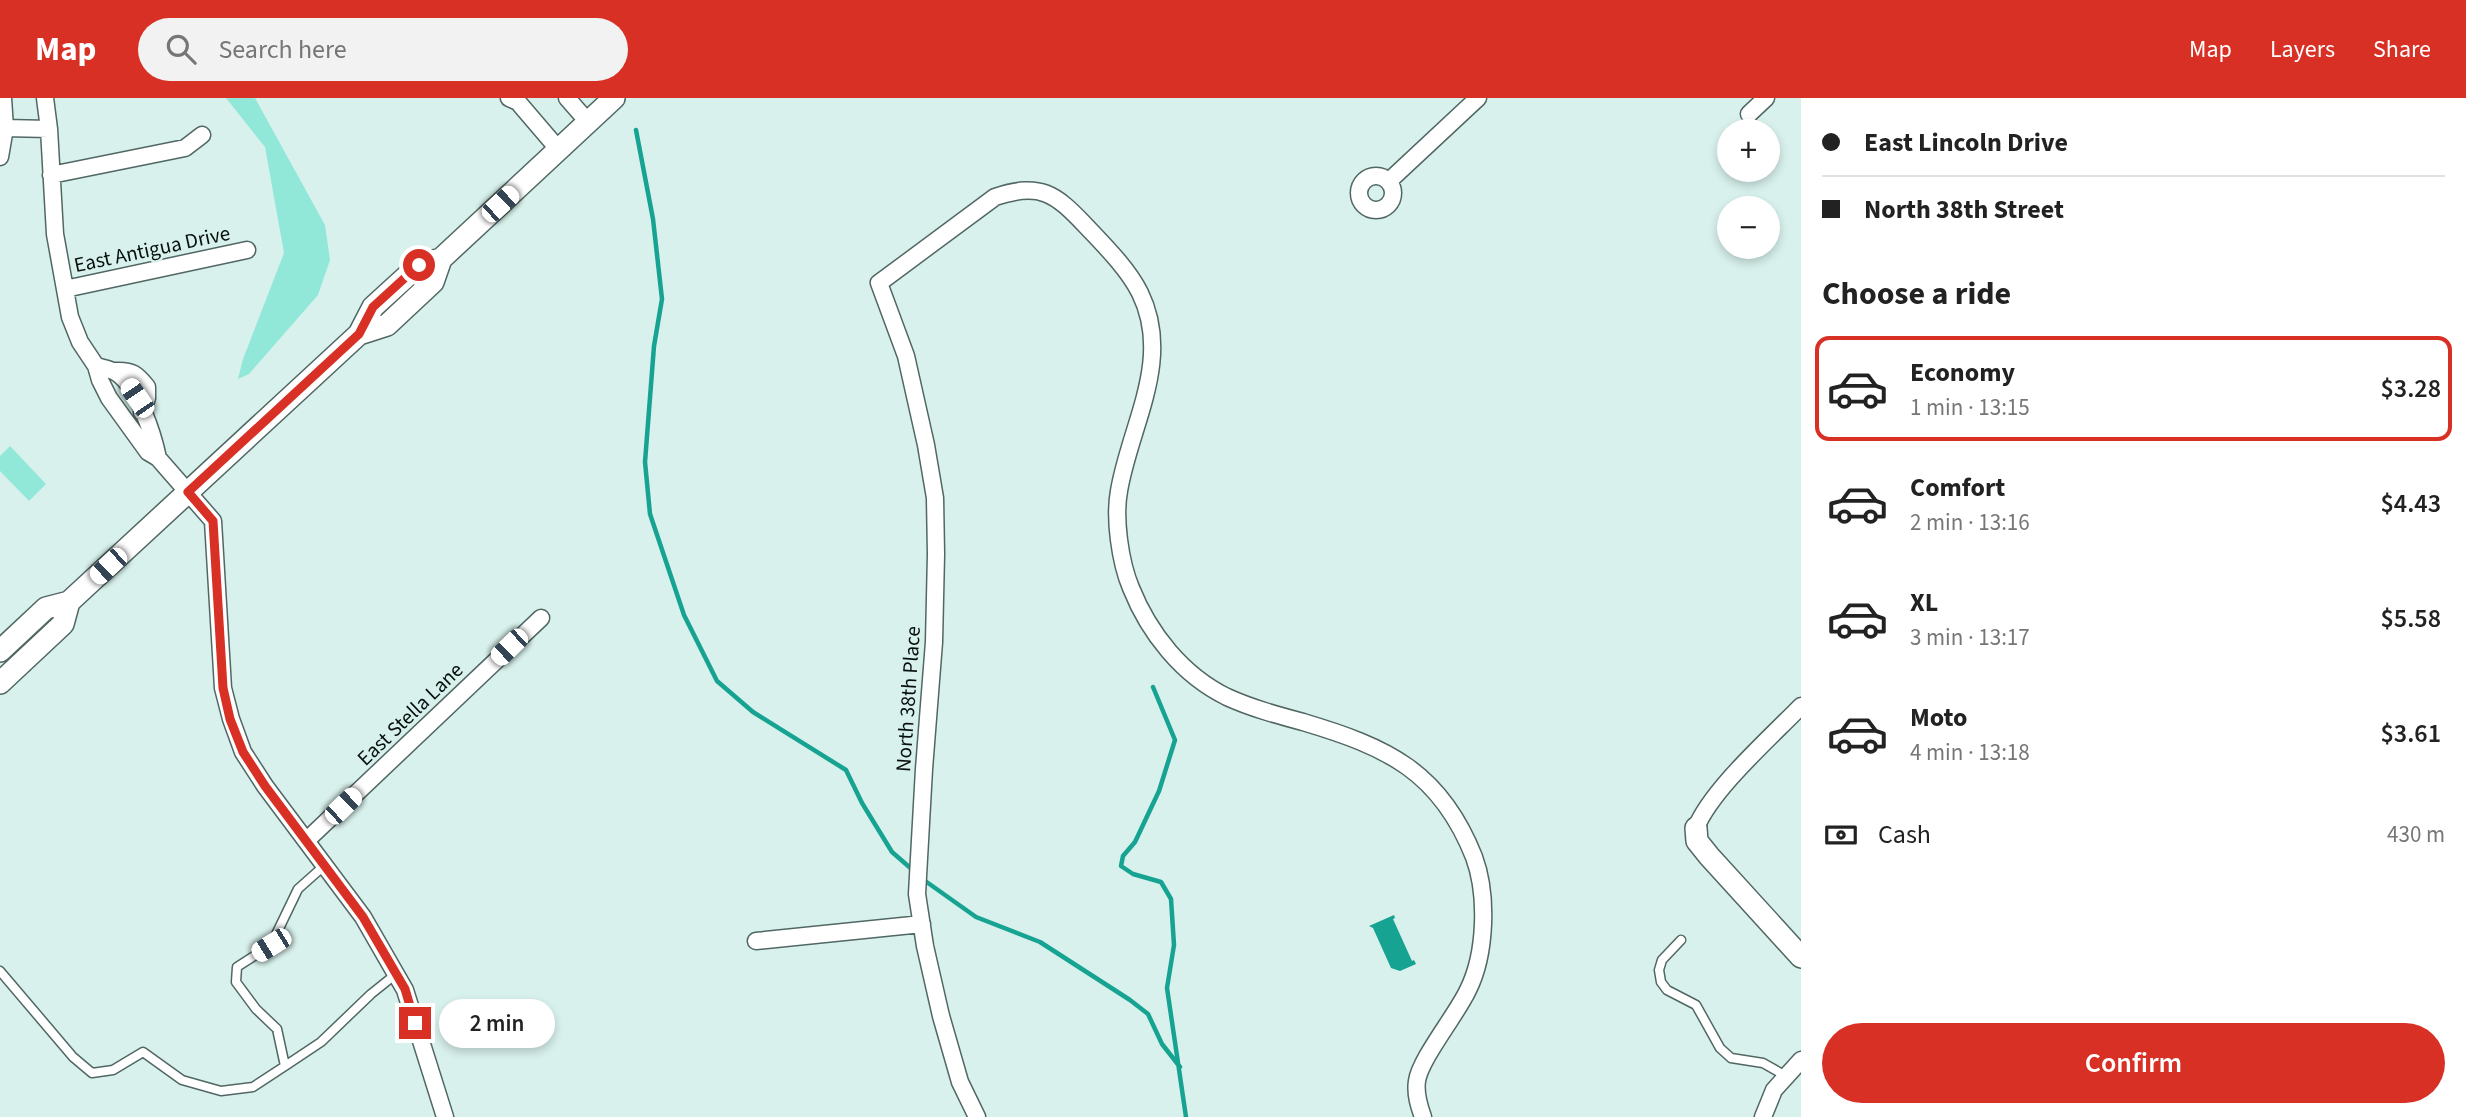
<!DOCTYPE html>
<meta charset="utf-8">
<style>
body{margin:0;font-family:"Source Sans 3",sans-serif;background:#f2f2f2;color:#222;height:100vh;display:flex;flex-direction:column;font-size:26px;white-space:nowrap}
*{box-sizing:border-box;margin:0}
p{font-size:23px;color:#767676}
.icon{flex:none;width:38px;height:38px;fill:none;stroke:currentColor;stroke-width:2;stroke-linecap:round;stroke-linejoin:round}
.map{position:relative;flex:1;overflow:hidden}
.side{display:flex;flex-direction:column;background:#fff;width:665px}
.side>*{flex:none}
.top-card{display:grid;align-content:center;height:154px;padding:0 21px;background:#fff}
.controls{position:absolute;left:1717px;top:21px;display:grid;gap:14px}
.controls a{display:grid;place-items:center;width:63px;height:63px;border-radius:50%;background:#fff;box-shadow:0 4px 10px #0003;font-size:35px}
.end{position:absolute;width:32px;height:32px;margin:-16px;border:9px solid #d93025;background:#fff;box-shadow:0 0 0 4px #fff}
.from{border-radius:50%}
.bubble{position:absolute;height:49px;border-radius:24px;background:#fff;box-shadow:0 4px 10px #0003;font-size:23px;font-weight:600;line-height:49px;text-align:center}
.car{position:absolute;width:21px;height:42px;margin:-21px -10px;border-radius:9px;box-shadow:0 0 5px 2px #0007;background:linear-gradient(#fff 24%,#345 0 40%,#fff 0 76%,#345 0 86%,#fff 0)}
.top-card b{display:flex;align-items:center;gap:24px;height:66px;font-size:26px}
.top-card b+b{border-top:2px solid #e0e0e0}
.top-card i{width:18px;height:18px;background:#222}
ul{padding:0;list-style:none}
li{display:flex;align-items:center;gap:21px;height:105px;margin:0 14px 10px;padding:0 7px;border:4px solid transparent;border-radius:14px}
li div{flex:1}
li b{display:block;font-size:26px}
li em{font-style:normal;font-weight:600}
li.selected{border-color:#d93025}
li>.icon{width:63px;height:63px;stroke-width:1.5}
h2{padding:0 21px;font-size:32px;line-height:84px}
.pay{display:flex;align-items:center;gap:18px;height:77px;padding:0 21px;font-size:26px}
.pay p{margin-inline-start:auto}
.cta{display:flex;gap:14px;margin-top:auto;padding:14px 21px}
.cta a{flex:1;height:80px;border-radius:42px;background:#d93025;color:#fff;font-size:28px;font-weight:600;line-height:80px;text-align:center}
header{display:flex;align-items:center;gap:42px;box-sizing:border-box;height:98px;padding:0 35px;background:#d93025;color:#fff}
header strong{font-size:33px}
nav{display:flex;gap:38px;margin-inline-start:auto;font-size:24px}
.search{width:490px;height:63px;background:#f2f2f2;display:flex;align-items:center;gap:18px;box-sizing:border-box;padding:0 24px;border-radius:38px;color:#767676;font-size:26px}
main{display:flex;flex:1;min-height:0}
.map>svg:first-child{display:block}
.green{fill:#91e8d9}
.water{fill:#17a392}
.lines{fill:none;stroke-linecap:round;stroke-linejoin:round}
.stream{stroke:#17a392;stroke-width:4.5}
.lane-casing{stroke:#516763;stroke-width:11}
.street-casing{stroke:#516763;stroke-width:19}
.secondary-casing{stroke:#516763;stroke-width:24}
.lane{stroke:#fff;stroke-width:8}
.street{stroke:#fff;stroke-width:16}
.secondary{stroke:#fff;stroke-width:21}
.route{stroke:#d93025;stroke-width:9}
.labels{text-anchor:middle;stroke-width:5;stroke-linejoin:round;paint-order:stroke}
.street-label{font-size:21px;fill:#08100e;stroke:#d8f1ec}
</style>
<header>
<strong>Map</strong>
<div class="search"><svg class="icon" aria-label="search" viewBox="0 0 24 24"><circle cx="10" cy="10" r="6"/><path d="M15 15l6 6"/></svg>Search here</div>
<nav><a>Map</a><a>Layers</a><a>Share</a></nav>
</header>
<main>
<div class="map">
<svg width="1801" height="1019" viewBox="0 0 1801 1019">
<rect width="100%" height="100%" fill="#d8f1ec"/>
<path class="green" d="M226 0H255L325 127 330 162 318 197 249 276 238 281 243 261 284 155 265 49Z
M10 348 46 386 29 403 0 373V358Z"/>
<path class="water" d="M1394 817 1395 820 1393 821 1412 863 1414 862 1416 866 1400 873 1391 870 1373 830 1369 828Z"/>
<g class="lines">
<path class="stream" d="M636 32 653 121 662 201 654 248 645 364 650 416 684 517 717 583 753 614 846 672 862 705 892 754 915 774
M1153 589 1175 642 1159 693 1135 744 1123 758 1121 768 1133 776 1161 784 1171 801 1174 847 1167 890 1186 1019
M921 780 976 819 1040 844 1130 902 1148 916 1162 946 1180 969"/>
<defs>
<path id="lane" d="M1681 842 1662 862 1659 872 1661 884 1667 892 1696 907 1720 950 1731 960 1763 965 1786 978
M0 873 73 959 92 975 113 972 143 954 182 982 221 993 253 989 285 968 277 931 256 911 236 884 237 869 271 847 298 791 325 767
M285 968 321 944 371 896 396 876"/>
<path id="street" d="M45 0 49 31 55 136 70 219 80 244 96 268 100 282 109 300 148 354 158 360 213 423 223 590 231 621 243 654 265 688 363 819 405 892 445 1019
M509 0 518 4 559 52
M567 0 588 24
M1749 16 1766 0
M5 30 49 31
M0 59 5 30 3 0
M51 77 185 50 202 37
M1359 95a17 17 0 1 1 34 0a17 17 0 1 1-34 0Z
M1389 83 1478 0
M65 191 247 152
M96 268C103 270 111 271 117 275 138 289 153 336 158 360
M115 273C132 272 137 276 147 289V300L142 314
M1696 730C1711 692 1771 639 1801 608
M307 742 541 520
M756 843 922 826
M977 1019 960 984 941 918 925 848 917 796 924 671 934 544 936 456 935 400 926 347 906 258 879 185 995 99C1040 84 1055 95 1086 128 1105 148 1128 171 1140 195 1173 262 1130 327 1119 393 1114 420 1120 464 1131 490 1149 535 1182 577 1227 599 1251 610 1277 617 1303 624 1387 649 1440 673 1474 759 1488 797 1486 856 1468 892 1457 916 1420 961 1417 983 1415 996 1419 1008 1423 1019
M1763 1019 1774 992 1801 962"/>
<path id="secondary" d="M359 236 387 227 433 184 441 161
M0 553 46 510 69 504 359 236 373 209 419 167 441 161 614 0
M0 585 63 526 69 504
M1696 730 1697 743 1709 758 1801 859"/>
</defs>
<use href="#lane" class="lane-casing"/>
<use href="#street" class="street-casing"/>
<use href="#secondary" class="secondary-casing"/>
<use href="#lane" class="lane"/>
<use href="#street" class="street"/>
<use href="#secondary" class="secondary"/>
</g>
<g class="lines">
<path class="route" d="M415 925 405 891 363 819 265 688 243 654 230 621 223 590 213 423 188 394 359 236 373 209 419 167"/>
</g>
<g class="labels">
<g class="street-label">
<text transform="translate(152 151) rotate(-12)" y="7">East Antigua Drive</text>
<text transform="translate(908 601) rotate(-86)" y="7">North 38th Place</text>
<text transform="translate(410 616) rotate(-44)" y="7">East Stella Lane</text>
</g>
</g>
</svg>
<div class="controls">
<a>+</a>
<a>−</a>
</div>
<i class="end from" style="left:419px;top:167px"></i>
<i class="end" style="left:415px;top:925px"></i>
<div class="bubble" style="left:439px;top:901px;width:116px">2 min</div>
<i class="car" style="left:500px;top:106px;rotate:47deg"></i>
<i class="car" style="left:137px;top:300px;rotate:326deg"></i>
<i class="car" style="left:108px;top:468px;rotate:227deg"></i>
<i class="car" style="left:509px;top:549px;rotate:226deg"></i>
<i class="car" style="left:343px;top:708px;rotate:46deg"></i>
<i class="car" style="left:271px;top:847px;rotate:238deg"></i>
</div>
<section class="side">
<div class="top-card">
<b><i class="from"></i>East Lincoln Drive</b>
<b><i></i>North 38th Street</b>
</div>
<h2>Choose a ride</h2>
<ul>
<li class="selected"><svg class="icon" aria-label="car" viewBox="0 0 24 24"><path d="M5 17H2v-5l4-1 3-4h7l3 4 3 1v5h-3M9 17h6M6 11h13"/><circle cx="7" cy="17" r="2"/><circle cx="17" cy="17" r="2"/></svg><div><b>Economy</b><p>1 min · 13:15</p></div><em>$3.28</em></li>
<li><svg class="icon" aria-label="car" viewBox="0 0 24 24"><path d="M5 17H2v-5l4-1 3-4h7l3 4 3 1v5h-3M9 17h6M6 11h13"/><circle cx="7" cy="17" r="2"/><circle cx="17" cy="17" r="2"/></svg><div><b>Comfort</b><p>2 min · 13:16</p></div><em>$4.43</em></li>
<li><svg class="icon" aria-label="car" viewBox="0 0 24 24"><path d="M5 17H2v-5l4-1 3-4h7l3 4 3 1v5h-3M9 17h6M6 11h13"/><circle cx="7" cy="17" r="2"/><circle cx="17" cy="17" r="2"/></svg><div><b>XL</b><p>3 min · 13:17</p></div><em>$5.58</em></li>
<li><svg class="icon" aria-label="car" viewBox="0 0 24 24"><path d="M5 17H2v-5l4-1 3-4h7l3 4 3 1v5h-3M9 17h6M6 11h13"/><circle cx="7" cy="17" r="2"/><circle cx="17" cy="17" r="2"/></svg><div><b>Moto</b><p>4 min · 13:18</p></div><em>$3.61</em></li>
</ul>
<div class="pay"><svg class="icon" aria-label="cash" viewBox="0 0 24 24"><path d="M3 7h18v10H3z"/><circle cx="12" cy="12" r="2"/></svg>Cash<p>430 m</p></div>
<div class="cta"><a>Confirm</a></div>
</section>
</main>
